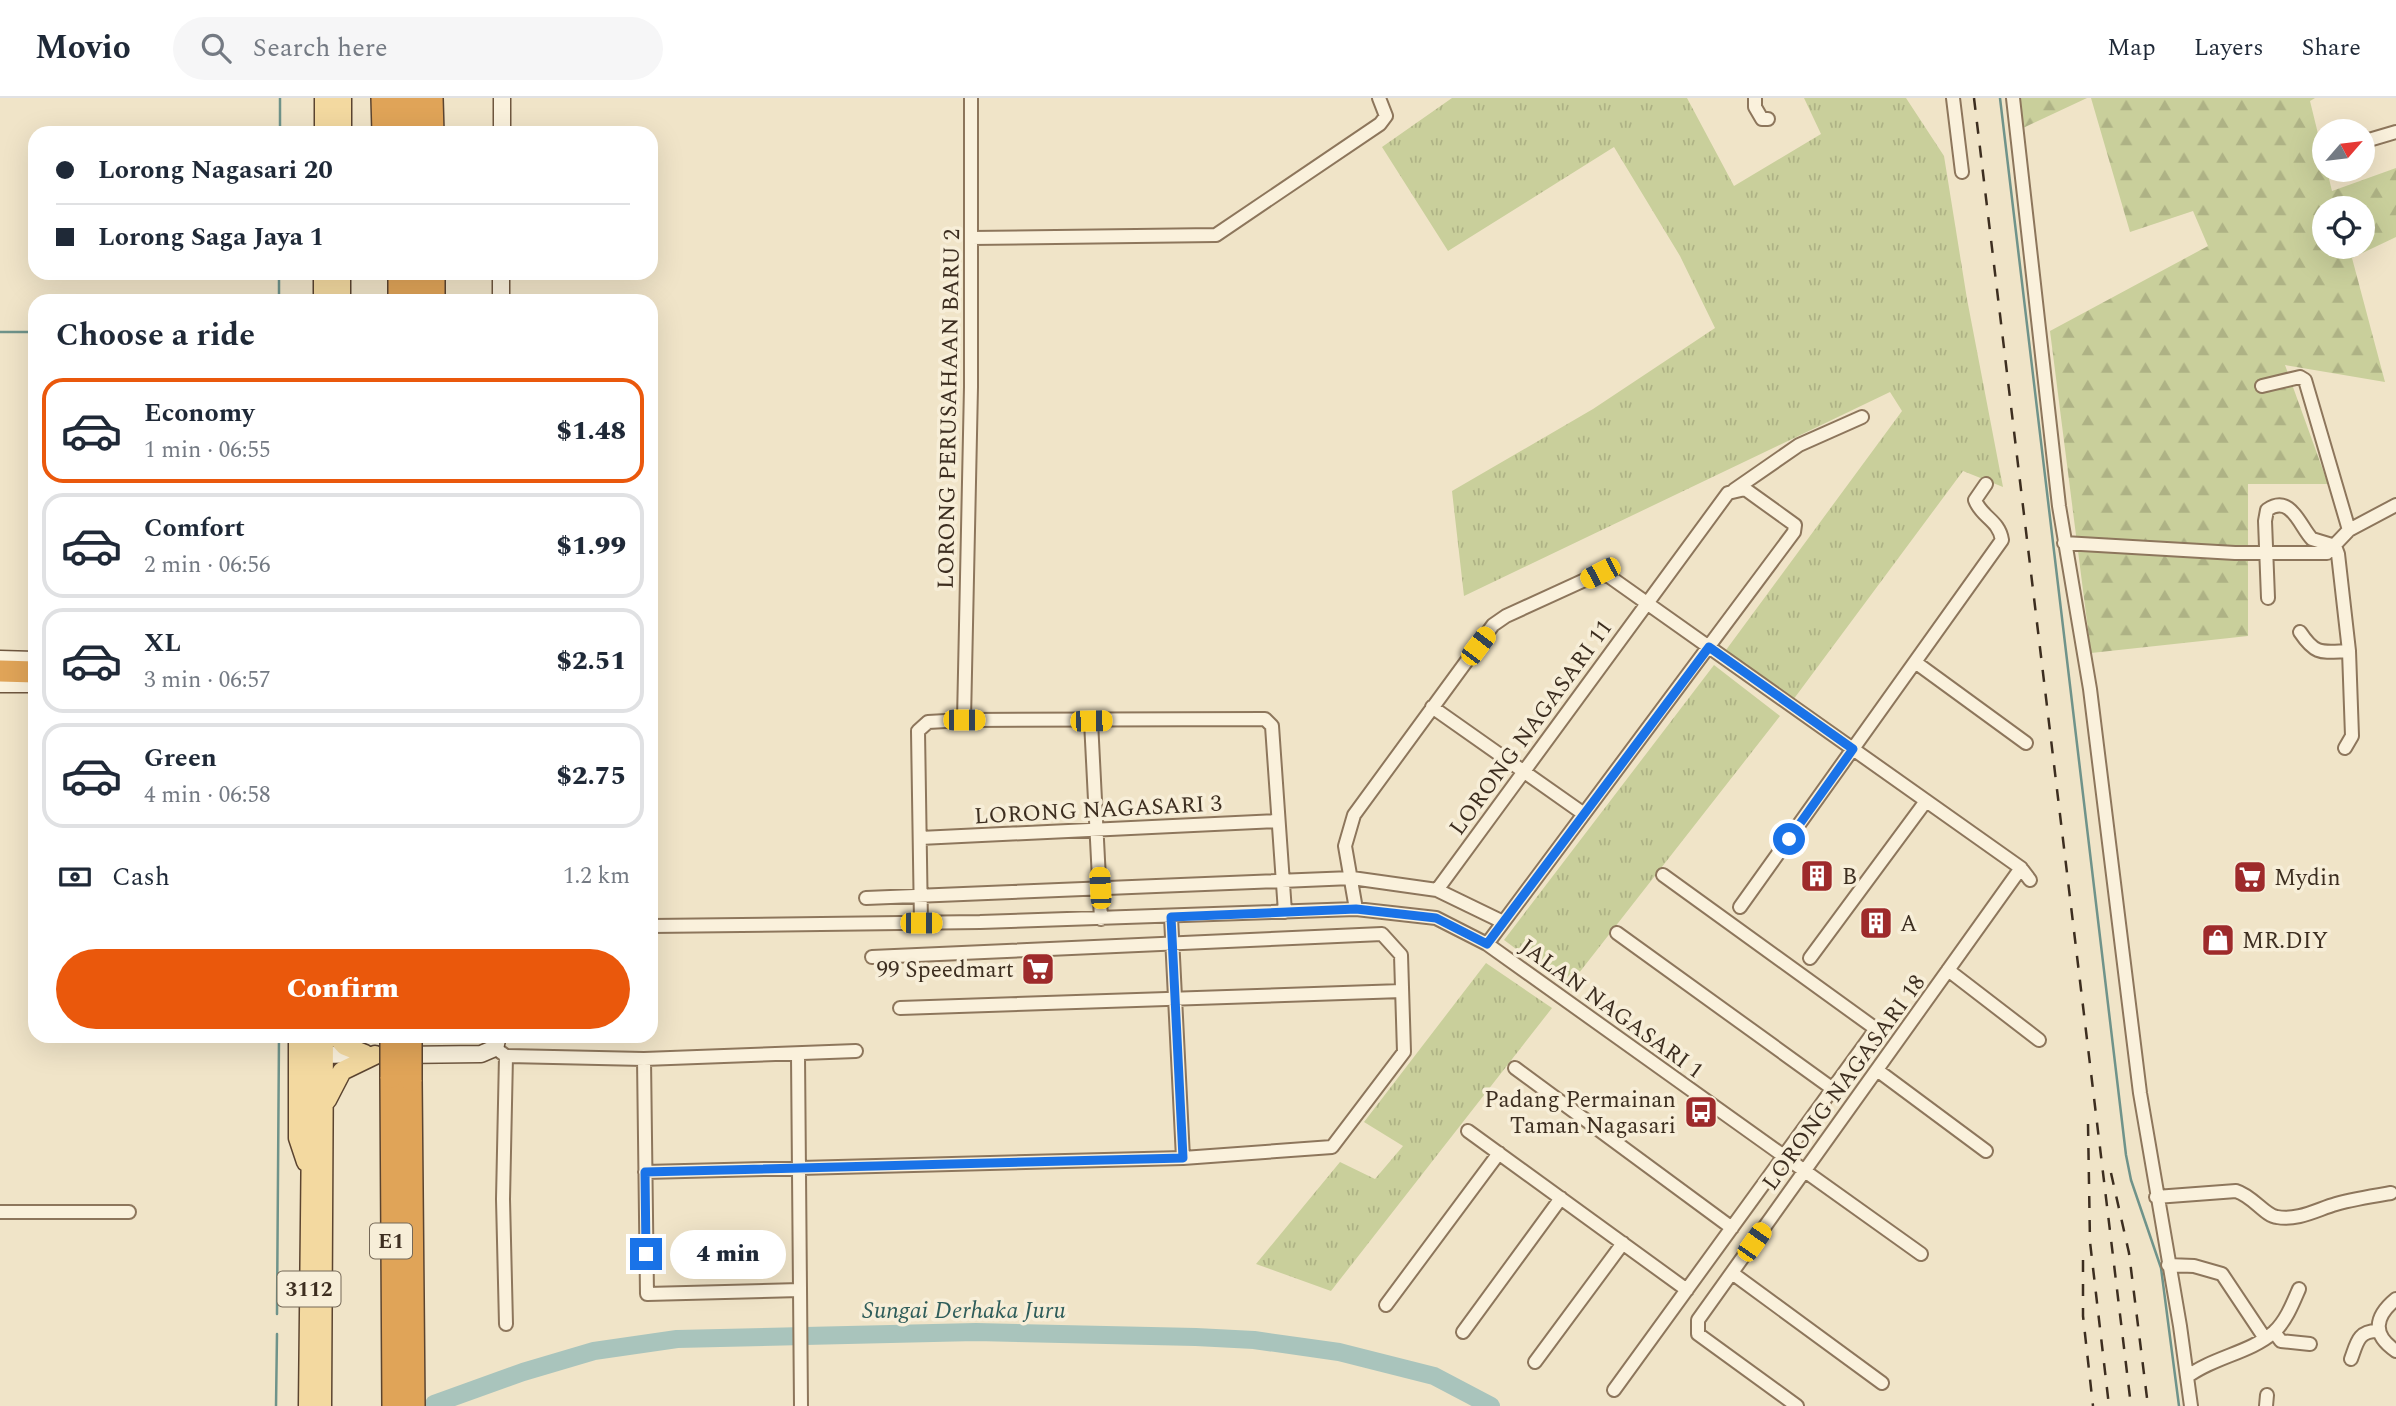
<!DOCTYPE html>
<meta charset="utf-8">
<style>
body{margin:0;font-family:Spectral,serif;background:#f6f6f7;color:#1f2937;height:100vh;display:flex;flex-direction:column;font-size:26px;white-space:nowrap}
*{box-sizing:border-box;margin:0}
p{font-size:23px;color:#747a83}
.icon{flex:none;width:38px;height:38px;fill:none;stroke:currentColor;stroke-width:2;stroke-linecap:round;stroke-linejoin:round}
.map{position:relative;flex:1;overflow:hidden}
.drawer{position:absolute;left:28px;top:196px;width:630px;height:749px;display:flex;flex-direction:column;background:#fff;border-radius:21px;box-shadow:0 7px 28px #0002}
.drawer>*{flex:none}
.guide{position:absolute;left:28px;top:28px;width:630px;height:154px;border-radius:21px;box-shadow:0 7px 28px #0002;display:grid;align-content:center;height:154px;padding:0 28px;background:#fff}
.needle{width:46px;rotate:62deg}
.controls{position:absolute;left:2312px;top:21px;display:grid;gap:14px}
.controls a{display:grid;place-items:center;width:63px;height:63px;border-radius:50%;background:#fff;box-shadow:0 7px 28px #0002;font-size:35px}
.end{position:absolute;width:32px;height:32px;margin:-16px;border:9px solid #1a73e8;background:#fff;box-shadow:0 0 0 4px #fff}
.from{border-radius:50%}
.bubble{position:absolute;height:49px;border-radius:24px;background:#fff;box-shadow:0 7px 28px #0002;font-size:23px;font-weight:800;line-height:49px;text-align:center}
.car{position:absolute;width:21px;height:42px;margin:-21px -10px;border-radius:9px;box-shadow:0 0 5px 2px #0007;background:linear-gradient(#f5c518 24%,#345 0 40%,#f5c518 0 76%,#345 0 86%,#f5c518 0)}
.guide b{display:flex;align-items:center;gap:24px;height:66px;font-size:26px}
.guide b+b{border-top:2px solid #e0e1e3}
.guide i{width:18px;height:18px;background:#1f2937}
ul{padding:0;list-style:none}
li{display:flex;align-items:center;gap:21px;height:105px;margin:0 14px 10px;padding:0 14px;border:4px solid #e0e1e3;border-radius:21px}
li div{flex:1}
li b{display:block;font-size:26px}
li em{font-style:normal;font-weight:800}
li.on{border-color:#ea580c}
li>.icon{width:63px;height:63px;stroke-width:1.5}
h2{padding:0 28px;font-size:32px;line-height:84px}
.pay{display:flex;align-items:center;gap:18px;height:77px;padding:0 28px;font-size:26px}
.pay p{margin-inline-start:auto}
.primary-button{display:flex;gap:14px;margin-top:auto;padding:14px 28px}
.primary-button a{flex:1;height:80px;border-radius:42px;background:#ea580c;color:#fff;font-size:28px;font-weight:800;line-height:80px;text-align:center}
header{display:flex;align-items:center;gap:42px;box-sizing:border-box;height:98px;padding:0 35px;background:#fff;border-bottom:2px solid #e0e1e3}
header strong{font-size:33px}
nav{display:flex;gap:38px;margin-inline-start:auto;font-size:24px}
.search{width:490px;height:63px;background:#f6f6f7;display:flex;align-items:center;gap:18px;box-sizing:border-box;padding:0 24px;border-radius:38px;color:#747a83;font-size:26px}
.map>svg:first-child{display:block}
.grass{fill:url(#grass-tufts)}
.forest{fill:url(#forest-firs);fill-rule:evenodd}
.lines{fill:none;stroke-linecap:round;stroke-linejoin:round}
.stream{stroke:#6f938a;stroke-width:2.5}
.river{stroke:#a9c4bc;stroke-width:18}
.street-casing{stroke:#8d765c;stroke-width:16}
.secondary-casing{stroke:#6f573f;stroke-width:19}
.primary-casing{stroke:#5b4430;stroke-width:21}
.highway-casing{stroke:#5b4430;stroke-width:24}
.street{stroke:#faf1dc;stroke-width:12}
.secondary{stroke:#faf1dc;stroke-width:16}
.primary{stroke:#f3d9a0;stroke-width:18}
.highway{stroke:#e0a458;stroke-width:21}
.rail{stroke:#3d2e20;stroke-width:2.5;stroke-dasharray:12 12;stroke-linecap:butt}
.highway-bridge-casing{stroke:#5b4430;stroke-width:24;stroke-linecap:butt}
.highway-bridge{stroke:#e0a458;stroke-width:21}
.route{stroke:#1a73e8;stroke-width:9}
.labels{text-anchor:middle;stroke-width:7;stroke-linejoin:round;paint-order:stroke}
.shield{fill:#f7eed8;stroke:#756857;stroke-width:2}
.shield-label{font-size:21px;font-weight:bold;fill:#3d2e20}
.street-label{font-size:23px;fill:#3d2e20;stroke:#f7eed8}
.poi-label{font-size:23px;fill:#3d2e20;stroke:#f7eed8;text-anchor:start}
.water-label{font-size:24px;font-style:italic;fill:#2f5d5a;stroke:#f7eed8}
</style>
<header>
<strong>Movio</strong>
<div class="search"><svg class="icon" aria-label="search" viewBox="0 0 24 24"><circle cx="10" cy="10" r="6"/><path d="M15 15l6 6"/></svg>Search here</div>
<nav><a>Map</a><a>Layers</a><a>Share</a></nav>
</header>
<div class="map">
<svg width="2396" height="1308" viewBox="0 0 2396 1308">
<defs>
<pattern id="grass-tufts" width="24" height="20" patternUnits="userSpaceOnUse" patternTransform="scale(1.75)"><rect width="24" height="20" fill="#c9cf9b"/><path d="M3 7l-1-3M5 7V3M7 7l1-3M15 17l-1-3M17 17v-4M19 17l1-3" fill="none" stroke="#aeb285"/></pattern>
<pattern id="forest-firs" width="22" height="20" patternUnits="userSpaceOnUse" patternTransform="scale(1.75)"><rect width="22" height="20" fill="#c9cf9b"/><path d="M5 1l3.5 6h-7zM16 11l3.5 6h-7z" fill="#aeb285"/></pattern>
</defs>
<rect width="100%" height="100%" fill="#f0e4c8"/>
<path class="grass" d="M1452 0H1687L1734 88 1821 36 1804 0H1906L1944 58 1967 201 2003 389 1963 373 1793 602 1726 552 1902 313 1890 294 1464 498 1452 393 1593 311 1715 230 1680 158 1614 49 1448 153 1382 49Z
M1714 567 1780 618 1568 889 1504 842Z
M1486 865 1552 910 1331 1193 1256 1166 1340 1064 1375 1081 1403 1048 1364 1024Z"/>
<path class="forest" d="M2019 0H2087L2023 30Z
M2091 0H2315L2310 3 2332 93 2396 70V139L2352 160 2385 284 2285 267 2328 386H2248V538L2091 555 2050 233 2208 148 2193 113 2130 134ZM2324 110H2362V149H2324Z"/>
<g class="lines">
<path class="stream" d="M2000 0 2126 1057 2131 1082 2161 1170 2179 1308
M280 35V0
M279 203V175
M0 234H35
M277 1216 279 938
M276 1308 277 1236"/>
<path class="river" d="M434 1306 523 1274 594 1253 677 1241 976 1234 1196 1239 1254 1242 1339 1254 1434 1278 1491 1308"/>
<defs>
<path id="street" d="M1755 0V9L1762 21H1768
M1953 0 1962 74
M2013 0 2059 408 2090 591 2140 995 2180 1228 2191 1308
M2362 44 2396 34
M971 140 1216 137 1380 26 1386 18 1379 0
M2262 288 2300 279 2305 282 2349 432
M1734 392 1799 347 1862 319
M2064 445 2235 455H2327L2349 432 2396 407
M2268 500 2265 423 2267 412C2291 395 2300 429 2312 441L2335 448 2338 456 2349 553 2352 638 2345 650
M2300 534C2316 558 2322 554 2349 553
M1915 564 2026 645
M1432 609 1584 716
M964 622 971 289V0
M1091 623 1101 821
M920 740 1278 723
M1437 792 1728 395 1745 391 1795 427 1794 434 1487 846
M866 800 1352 780 1437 792 1503 824
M1740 809 2002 442C1999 422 1981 419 1975 402L1986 386
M1356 811 1345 748 1354 717 1493 527 1506 518 1600 475 1610 479 2021 770 2030 782
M1171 819 1183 1060
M921 825 918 633 928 624 964 622 1265 621 1272 628 1285 814
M651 828 980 824 1356 811 1436 820 1487 846 1921 1156
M1617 835 1833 991
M1810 860 1926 703
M1948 872 2039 942
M900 910 1402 893
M495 950 506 958 644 961 856 953
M798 957 801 1308
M506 958 503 1101 506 1226
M644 961 647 1196 800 1192
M1515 970 1732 1130
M1877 972 1986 1053
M1468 1033 1687 1192
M645 1074 1183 1060 1332 1049 1404 954 1401 857 1382 836 872 859
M2156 1099 2236 1093C2253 1098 2265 1118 2277 1119 2298 1123 2318 1111 2336 1106 2354 1101 2373 1098 2391 1095
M0 1114H129
M2168 1167 2194 1168 2222 1176 2264 1239
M1732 1175 1882 1285
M2396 1201C2374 1219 2372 1237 2396 1253
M1386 1207 1499 1055
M1463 1234 1561 1100
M2274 1234 2281 1243 2310 1246
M2351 1261C2357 1245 2358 1233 2377 1233
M1535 1264 1623 1145
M2187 1279C2213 1259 2250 1255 2274 1234 2286 1223 2293 1205 2299 1191
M1614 1292 1876 931 1663 777
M1797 1308 1698 1236V1222L2021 770
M2266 1308 2267 1297"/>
<path id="secondary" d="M502 35V0
M501 203V175
M0 561 35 562
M0 586H35
M313 953 324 957 363 956
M400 957 481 956 495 950 498 938"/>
<path id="primary" d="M324 35V0
M342 35V0
M323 175V203
M341 203V175
M298 938V1040L306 1064
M336 938 345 948 365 956
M327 1002 342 973 375 957
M308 1308 312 938
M322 1308 324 938"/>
<path id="highway" d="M382 0 383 35
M432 0 433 35
M399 35V0
M417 35V0
M434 175V203
M399 203V175
M416 203V175
M0 573 35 574
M391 979 393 1308
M411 982 414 1308"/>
</defs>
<use href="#street" class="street-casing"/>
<use href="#secondary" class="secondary-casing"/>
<use href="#primary" class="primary-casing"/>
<use href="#highway" class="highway-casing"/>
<use href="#street" class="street"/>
<use href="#secondary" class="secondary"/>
<use href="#primary" class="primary"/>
<use href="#highway" class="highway"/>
<path class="rail" d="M1974 0 2131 1308
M2088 1026 2090 1144 2109 1308
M2111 1075 2129 1155 2148 1308
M2083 1162V1218L2093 1308"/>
<defs>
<path id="highway-bridge" d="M391 938V979
M411 982V938"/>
</defs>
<use href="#highway-bridge" class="highway-bridge-casing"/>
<use href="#highway-bridge" class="highway-bridge"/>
</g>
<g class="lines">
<path class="route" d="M646 1156 645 1074 1183 1060 1171 819 1356 811 1436 820 1487 846 1709 549 1853 651 1789 741"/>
</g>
<defs>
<symbol id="building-square" viewBox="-11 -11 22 22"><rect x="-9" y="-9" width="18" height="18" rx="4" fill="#9e2a2b" stroke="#f7eed8"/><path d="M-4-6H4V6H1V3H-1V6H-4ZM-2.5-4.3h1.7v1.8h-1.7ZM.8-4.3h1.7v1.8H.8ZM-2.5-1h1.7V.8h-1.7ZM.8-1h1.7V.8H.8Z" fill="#fff"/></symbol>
<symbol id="supermarket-square" viewBox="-11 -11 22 22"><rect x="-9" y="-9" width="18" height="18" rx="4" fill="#9e2a2b" stroke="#f7eed8"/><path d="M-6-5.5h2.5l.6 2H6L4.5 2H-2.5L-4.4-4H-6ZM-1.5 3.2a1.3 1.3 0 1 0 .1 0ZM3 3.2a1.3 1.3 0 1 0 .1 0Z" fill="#fff"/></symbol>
<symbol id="shop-square" viewBox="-11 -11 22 22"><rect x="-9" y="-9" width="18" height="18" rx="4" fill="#9e2a2b" stroke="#f7eed8"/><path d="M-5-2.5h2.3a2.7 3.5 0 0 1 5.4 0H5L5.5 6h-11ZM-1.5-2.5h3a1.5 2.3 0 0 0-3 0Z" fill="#fff"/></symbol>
<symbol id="bus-square" viewBox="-11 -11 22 22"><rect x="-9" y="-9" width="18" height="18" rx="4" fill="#9e2a2b" stroke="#f7eed8"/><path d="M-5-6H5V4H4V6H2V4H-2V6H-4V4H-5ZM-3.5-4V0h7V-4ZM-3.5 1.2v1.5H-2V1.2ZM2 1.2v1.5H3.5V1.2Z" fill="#fff"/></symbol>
</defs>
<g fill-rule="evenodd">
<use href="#building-square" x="1798" y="759" width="38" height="38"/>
<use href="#supermarket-square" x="2231" y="760" width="38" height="38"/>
<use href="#building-square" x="1857" y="806" width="38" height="38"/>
<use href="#shop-square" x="2199" y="823" width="38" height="38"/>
<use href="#supermarket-square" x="1019" y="852" width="38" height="38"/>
<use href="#bus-square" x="1682" y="995" width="38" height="38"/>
</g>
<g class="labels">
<g class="shield">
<rect x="370" y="1125.5" width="42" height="35" rx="5"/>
<rect x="277.5" y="1173.5" width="63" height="35" rx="5"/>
</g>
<g class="shield-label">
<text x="391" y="1150">E1</text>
<text x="309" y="1198">3112</text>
</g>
<g class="street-label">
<text transform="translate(948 311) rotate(-89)" y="8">LORONG PERUSAHAAN BARU 2</text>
<text transform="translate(1530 629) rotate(-54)" y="8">LORONG NAGASARI 11</text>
<text transform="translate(1098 711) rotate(-3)" y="8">LORONG NAGASARI 3</text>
<text transform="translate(1612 910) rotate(36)" y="8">JALAN NAGASARI 1</text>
<text transform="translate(1843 984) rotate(-54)" y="8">LORONG NAGASARI 18</text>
</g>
<g class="poi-label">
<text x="1842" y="786">B</text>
<text x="2274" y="787">Mydin</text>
<text x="1900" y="833">A</text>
<text x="2242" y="850">MR.DIY</text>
<text x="1014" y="879" text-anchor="end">99 Speedmart</text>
<text x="1676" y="1009" text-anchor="end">Padang Permainan<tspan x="1676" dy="26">Taman Nagasari</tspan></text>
</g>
<g class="water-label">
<text x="964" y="1220">Sungai Derhaka Juru</text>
</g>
</g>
</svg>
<div class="controls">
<a><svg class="needle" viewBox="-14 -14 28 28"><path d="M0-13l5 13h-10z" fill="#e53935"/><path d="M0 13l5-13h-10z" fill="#747a83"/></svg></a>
<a><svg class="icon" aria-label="locate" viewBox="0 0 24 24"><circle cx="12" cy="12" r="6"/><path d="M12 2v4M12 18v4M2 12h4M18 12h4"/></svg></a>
</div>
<i class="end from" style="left:1789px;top:741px"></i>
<i class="end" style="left:646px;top:1156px"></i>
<div class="bubble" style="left:670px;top:1132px;width:116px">4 min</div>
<i class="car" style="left:1600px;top:475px;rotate:243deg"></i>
<i class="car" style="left:1478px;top:548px;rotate:37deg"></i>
<i class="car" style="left:964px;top:622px;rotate:90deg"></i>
<i class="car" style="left:1091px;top:623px;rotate:89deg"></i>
<i class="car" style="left:1100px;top:790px;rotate:357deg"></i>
<i class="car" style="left:921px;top:825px;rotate:90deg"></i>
<i class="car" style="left:1754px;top:1144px;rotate:35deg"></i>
<div class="guide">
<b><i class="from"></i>Lorong Nagasari 20</b>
<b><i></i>Lorong Saga Jaya 1</b>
</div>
<section class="drawer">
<h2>Choose a ride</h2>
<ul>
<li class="on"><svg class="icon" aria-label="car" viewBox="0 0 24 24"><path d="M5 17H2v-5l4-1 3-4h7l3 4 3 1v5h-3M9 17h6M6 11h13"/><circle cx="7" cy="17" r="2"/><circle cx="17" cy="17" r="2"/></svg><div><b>Economy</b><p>1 min · 06:55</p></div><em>$1.48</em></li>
<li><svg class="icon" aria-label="car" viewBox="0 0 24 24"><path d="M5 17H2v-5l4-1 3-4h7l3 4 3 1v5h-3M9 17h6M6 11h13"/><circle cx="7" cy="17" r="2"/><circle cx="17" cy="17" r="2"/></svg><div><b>Comfort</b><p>2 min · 06:56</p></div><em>$1.99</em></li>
<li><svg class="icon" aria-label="car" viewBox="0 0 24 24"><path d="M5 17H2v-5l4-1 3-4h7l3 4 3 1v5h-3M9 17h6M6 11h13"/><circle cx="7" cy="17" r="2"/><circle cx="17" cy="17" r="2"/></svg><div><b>XL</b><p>3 min · 06:57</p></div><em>$2.51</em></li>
<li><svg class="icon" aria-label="car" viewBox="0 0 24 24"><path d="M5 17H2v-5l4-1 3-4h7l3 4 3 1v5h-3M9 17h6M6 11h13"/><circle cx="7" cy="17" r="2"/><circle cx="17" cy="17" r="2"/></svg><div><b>Green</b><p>4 min · 06:58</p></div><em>$2.75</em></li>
</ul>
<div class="pay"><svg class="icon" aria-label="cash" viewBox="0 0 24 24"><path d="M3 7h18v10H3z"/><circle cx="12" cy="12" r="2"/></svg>Cash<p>1.2 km</p></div>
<div class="primary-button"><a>Confirm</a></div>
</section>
</div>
